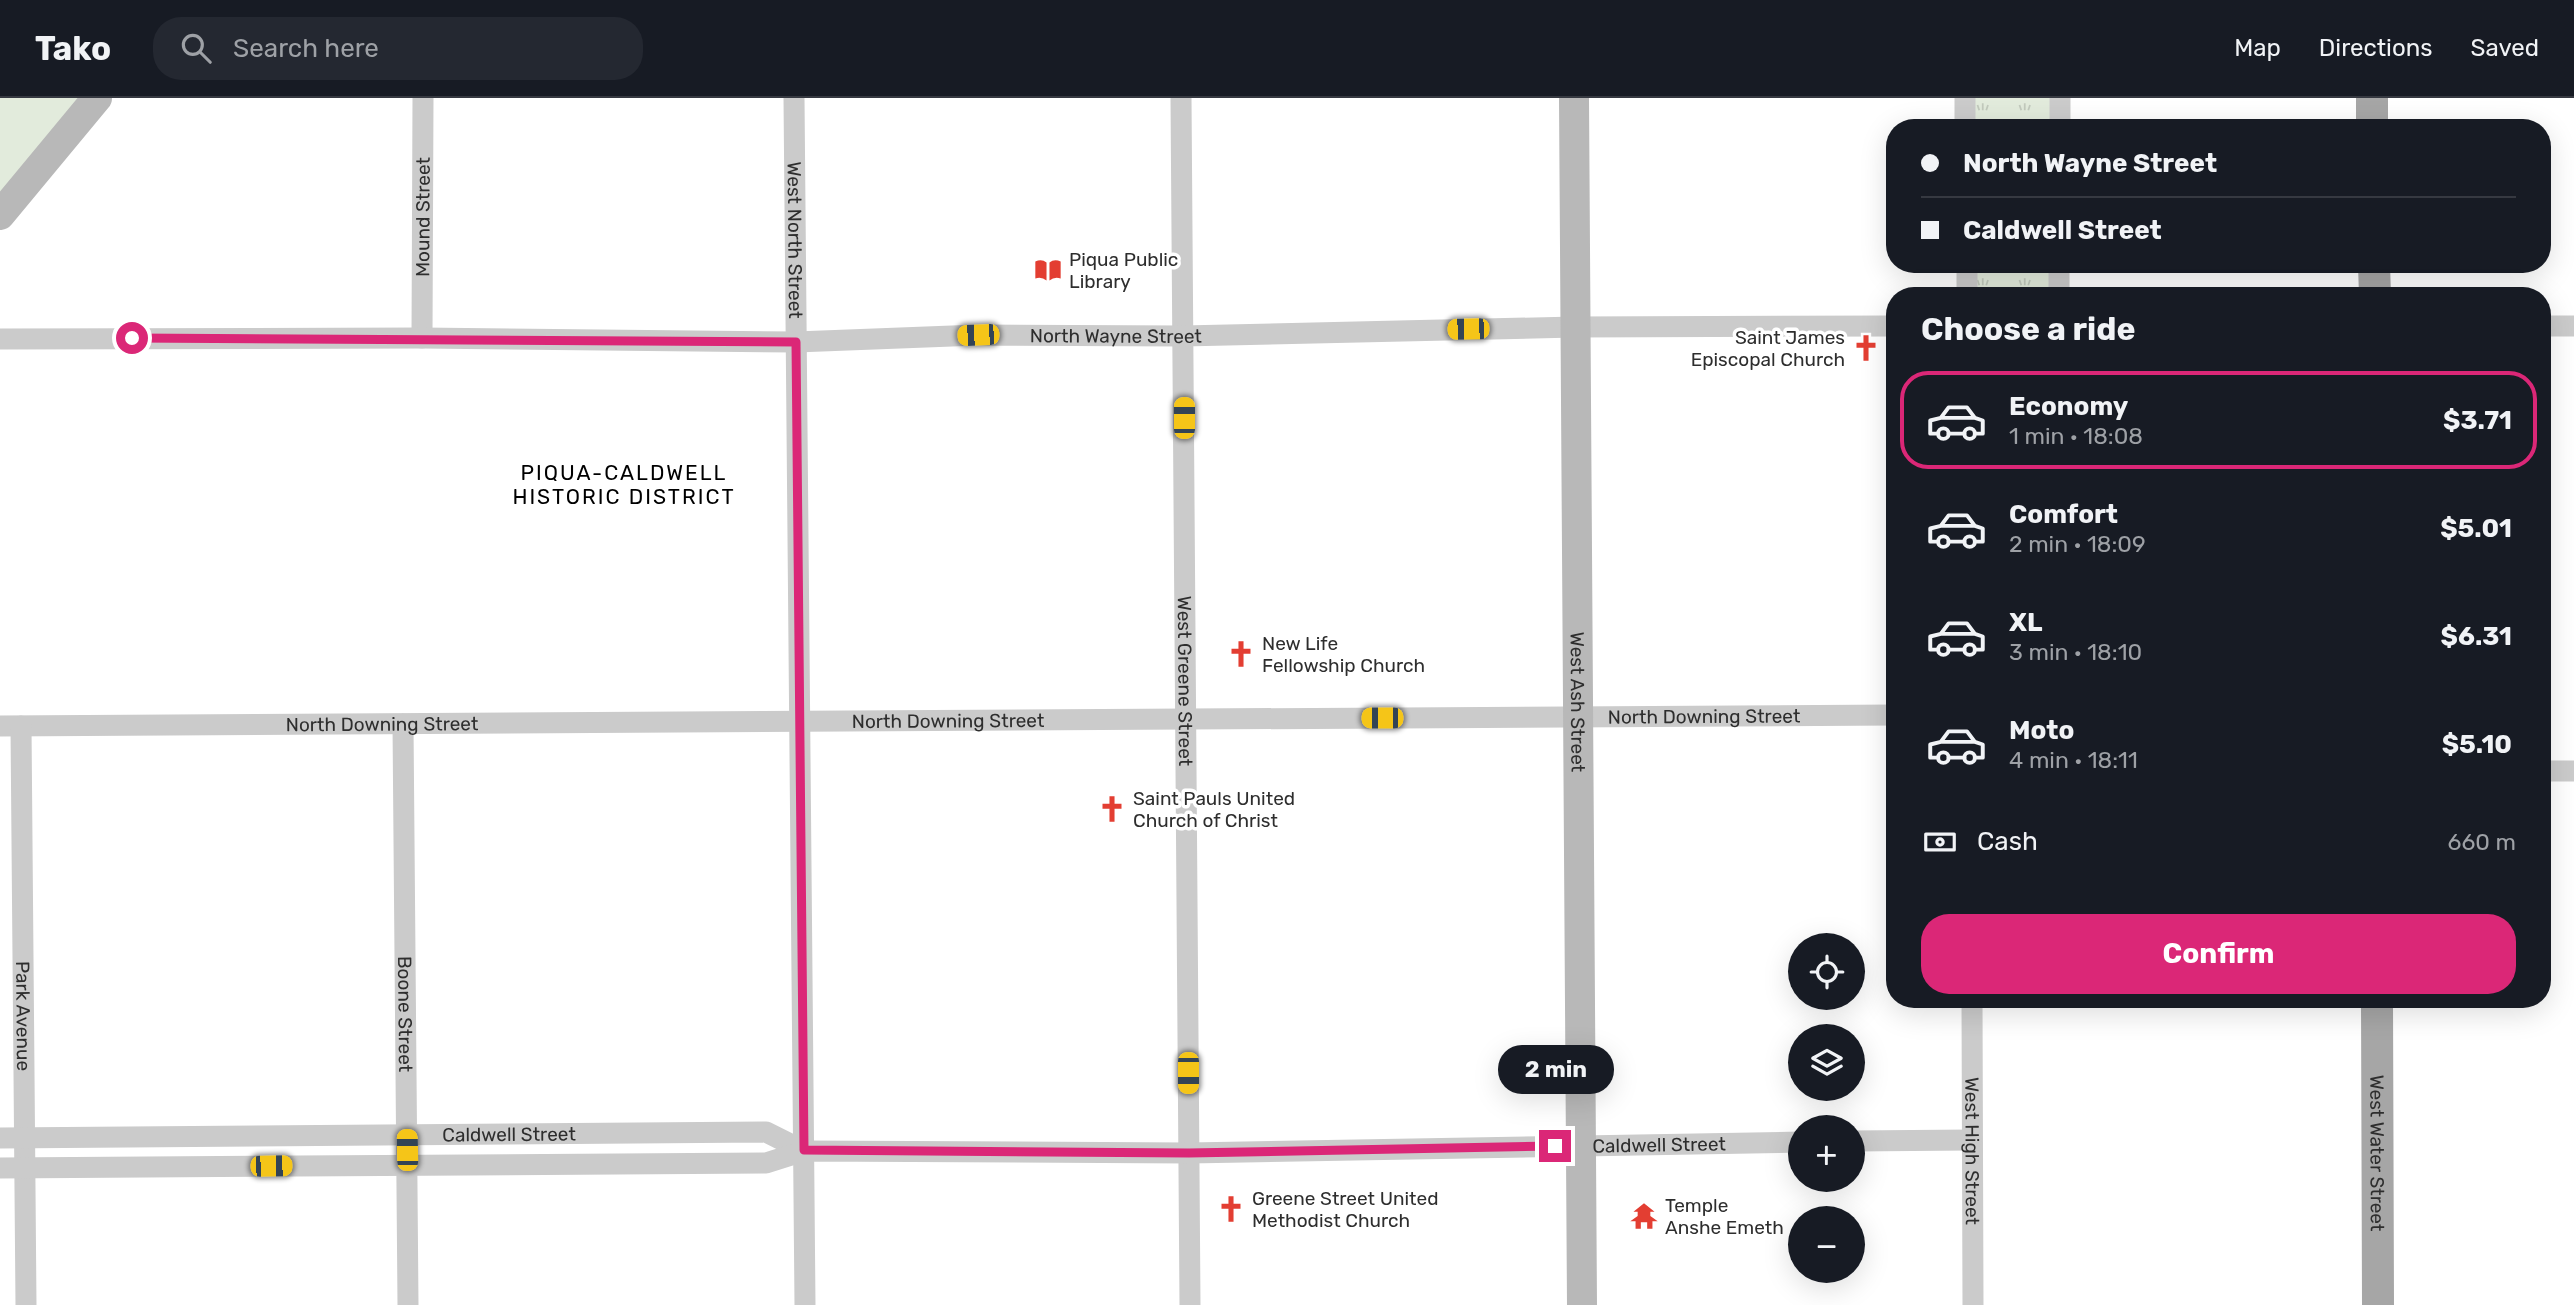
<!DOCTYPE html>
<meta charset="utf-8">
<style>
body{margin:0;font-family:Rubik,sans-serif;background:#242831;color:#f1f3f6;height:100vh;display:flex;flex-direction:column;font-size:26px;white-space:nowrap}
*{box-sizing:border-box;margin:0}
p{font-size:23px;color:#9ea1a6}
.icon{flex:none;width:38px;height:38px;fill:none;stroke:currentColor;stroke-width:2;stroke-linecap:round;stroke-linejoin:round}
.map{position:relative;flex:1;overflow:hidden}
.drawer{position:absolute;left:1886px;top:189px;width:665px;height:721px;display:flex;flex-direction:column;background:#171b24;border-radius:28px;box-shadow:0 7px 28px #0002}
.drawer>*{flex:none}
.top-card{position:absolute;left:1886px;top:21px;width:665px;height:154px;border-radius:28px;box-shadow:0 7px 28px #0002;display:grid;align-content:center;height:154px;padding:0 35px;background:#171b24}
.fabs{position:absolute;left:1788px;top:835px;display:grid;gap:14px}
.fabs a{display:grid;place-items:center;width:77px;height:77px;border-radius:50%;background:#171b24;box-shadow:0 7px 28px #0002;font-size:35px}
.end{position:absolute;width:32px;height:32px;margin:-16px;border:9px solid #db2777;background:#fff;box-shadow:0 0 0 4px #fff}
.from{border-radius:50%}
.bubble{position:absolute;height:49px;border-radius:24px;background:#171b24;box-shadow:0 7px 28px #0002;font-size:23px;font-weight:700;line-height:49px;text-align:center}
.car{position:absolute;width:21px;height:42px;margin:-21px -10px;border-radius:9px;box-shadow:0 0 5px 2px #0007;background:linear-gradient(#f5c518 24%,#345 0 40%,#f5c518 0 76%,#345 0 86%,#f5c518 0)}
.top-card b{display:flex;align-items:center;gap:24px;height:66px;font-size:26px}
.top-card b+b{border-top:2px solid #363941}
.top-card i{width:18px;height:18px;background:#f1f3f6}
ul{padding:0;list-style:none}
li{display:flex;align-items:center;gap:21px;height:98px;margin:0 14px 10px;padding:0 21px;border:4px solid transparent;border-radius:28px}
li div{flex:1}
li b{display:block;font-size:26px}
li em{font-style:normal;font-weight:700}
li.active{border-color:#db2777}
li>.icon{width:63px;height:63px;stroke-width:1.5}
h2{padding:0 35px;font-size:32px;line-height:84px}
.pay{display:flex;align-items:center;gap:18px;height:77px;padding:0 35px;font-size:26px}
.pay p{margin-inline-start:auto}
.button{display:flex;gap:14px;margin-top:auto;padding:14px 35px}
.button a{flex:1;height:80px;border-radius:28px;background:#db2777;color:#fff;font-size:28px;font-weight:700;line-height:80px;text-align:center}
header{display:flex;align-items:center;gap:42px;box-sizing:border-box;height:98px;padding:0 35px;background:#171b24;border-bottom:2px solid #363941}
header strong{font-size:33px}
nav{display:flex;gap:38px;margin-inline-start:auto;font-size:24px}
.search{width:490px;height:63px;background:#242831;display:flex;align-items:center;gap:18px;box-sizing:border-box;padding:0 24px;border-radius:28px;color:#9ea1a6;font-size:26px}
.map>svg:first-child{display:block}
.green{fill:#e2ebdc}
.park{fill:url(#park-tufts)}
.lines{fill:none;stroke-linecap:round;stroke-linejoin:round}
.street{stroke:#cbcbcb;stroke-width:21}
.secondary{stroke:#b8b8b8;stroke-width:30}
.primary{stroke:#a6a6a6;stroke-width:32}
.route{stroke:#db2777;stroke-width:9}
.labels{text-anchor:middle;stroke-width:7;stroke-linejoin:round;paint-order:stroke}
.street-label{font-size:19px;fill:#2e2e2e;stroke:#fff}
.poi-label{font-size:19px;fill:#2e2e2e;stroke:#fff;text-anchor:start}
.neighbourhood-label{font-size:21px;letter-spacing:2px;fill:#000;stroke:#fff}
</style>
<header>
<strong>Tako</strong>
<div class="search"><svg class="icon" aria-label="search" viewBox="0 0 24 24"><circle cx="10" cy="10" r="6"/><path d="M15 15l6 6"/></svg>Search here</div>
<nav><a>Map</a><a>Directions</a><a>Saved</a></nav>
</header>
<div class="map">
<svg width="2574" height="1207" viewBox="0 0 2574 1207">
<defs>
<pattern id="park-tufts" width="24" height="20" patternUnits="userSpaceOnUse" patternTransform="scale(1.75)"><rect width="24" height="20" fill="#e2ebdc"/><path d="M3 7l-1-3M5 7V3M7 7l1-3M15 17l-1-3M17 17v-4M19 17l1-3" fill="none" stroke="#c2cabd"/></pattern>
</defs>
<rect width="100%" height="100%" fill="#fff"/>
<path class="green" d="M0 0H97L0 117Z"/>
<path class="park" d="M1965 0H2060V30H1965Z
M1967 166H2059V198H1967Z"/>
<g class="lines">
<g class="street">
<path id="s1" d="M794 0 805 1207"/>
<path id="s2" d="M1181 0 1190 1207"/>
<path d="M1965 0V30"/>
<path d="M2060 0V30"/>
<path d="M1967 166V198"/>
<path d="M2059 198V166"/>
<path d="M2543 228H2574"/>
<path id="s3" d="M422 240 423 0"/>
<path id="s4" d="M0 241 422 240 796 244 978 237 1183 238 1575 229 1895 228"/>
<path id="s5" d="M403 626 408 1207"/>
<path id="s6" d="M0 628 1895 617"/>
<path id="s7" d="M21 628 26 1207"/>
<path d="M2543 673H2574"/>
<path id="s8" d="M1972 901 1973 1207"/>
<path id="s9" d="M0 1040 766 1034 804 1053"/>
<path d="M1853 1043 1971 1042"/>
<path id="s10" d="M0 1070 766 1065 804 1053 1189 1055 1801 1044"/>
</g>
<g class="secondary">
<path id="s11" d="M1574 0 1582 1207"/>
<path d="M0 117 97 0"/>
</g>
<g class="primary">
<path d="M2372 0V30"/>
<path d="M2374 166 2375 198"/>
<path id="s12" d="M2377 901 2378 1207"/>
</g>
</g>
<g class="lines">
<path class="route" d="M132 240 796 244 804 1052 1189 1055 1555 1048"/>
</g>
<defs>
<symbol id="library-bare" viewBox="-9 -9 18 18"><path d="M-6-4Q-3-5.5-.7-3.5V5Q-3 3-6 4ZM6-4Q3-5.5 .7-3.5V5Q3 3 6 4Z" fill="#e33e32" stroke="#fff" stroke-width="2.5" paint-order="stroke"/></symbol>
<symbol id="church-bare" viewBox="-9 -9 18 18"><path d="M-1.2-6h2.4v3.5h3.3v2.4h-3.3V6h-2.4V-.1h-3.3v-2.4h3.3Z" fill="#e33e32" stroke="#fff" stroke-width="2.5" paint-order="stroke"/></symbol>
<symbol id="temple-bare" viewBox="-9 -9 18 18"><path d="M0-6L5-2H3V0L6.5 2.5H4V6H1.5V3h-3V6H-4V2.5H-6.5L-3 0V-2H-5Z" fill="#e33e32" stroke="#fff" stroke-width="2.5" paint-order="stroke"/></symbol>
</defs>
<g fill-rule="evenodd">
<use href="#library-bare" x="1029" y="153" width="38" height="38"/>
<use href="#church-bare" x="1847" y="231" width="38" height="38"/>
<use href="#church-bare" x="1222" y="537" width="38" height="38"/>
<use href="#church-bare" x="1093" y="692" width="38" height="38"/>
<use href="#church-bare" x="1212" y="1092" width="38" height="38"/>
<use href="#temple-bare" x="1625" y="1099" width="38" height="38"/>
</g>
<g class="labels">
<g class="street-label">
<text dy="7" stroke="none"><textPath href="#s3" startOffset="121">Mound Street</textPath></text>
<text dy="7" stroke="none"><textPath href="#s1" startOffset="142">West North Street</textPath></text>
<text dy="7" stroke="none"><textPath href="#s4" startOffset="1116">North Wayne Street</textPath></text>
<text dy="7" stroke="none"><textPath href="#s2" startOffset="583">West Greene Street</textPath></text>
<text dy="7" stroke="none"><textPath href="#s11" startOffset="604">West Ash Street</textPath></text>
<text dy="7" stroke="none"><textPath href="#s6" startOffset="1704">North Downing Street</textPath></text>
<text dy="7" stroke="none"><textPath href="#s6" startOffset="948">North Downing Street</textPath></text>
<text dy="7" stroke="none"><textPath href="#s6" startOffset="382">North Downing Street</textPath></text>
<text dy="7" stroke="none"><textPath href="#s5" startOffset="290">Boone Street</textPath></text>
<text dy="7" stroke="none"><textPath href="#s7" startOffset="290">Park Avenue</textPath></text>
<text dy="7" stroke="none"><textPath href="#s9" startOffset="509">Caldwell Street</textPath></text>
<text dy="7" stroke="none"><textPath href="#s10" startOffset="1661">Caldwell Street</textPath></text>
<text dy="7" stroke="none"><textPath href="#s8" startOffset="152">West High Street</textPath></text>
<text dy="7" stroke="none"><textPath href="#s12" startOffset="154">West Water Street</textPath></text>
</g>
<g class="poi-label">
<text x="1069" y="168">Piqua Public<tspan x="1069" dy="22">Library</tspan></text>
<text x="1845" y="246" text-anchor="end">Saint James<tspan x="1845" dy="22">Episcopal Church</tspan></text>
<text x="1262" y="552">New Life<tspan x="1262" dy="22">Fellowship Church</tspan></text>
<text x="1133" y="707">Saint Pauls United<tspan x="1133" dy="22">Church of Christ</tspan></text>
<text x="1252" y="1107">Greene Street United<tspan x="1252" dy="22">Methodist Church</tspan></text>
<text x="1665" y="1114">Temple<tspan x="1665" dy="22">Anshe Emeth</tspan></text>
</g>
<g class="neighbourhood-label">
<text x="624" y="382">PIQUA-CALDWELL<tspan x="624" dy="24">HISTORIC DISTRICT</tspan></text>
</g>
</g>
</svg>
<div class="fabs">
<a><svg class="icon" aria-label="locate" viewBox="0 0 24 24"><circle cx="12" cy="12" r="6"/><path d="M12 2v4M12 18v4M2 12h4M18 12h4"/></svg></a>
<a><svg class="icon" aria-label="layers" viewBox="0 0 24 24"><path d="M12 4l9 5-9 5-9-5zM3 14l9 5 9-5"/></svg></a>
<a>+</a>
<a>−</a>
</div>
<i class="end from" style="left:132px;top:240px"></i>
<i class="end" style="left:1555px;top:1048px"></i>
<div class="bubble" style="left:1498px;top:947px;width:116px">2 min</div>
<i class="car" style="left:1468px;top:231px;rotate:269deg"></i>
<i class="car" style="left:978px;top:237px;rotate:268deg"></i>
<i class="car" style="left:1184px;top:320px;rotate:0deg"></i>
<i class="car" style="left:1382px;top:620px;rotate:270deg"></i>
<i class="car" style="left:1188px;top:975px;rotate:180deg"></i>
<i class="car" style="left:407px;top:1052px;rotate:359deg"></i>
<i class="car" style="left:271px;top:1068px;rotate:89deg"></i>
<div class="top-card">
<b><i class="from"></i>North Wayne Street</b>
<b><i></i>Caldwell Street</b>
</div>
<section class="drawer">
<h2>Choose a ride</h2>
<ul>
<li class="active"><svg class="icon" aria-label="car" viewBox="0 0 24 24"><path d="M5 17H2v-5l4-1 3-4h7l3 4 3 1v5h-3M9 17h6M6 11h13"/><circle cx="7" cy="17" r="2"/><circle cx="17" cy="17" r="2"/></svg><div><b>Economy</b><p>1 min · 18:08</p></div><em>$3.71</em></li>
<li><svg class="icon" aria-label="car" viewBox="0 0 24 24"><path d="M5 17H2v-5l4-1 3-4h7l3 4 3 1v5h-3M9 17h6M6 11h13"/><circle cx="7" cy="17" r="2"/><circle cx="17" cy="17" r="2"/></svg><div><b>Comfort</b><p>2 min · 18:09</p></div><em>$5.01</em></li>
<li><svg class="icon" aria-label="car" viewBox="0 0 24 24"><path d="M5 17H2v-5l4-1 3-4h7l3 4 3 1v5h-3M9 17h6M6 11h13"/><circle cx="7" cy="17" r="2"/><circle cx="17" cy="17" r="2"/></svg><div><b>XL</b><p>3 min · 18:10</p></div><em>$6.31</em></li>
<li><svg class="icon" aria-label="car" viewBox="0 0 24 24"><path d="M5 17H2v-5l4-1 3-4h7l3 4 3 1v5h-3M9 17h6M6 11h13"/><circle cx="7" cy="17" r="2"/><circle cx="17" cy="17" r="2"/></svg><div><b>Moto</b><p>4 min · 18:11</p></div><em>$5.10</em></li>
</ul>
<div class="pay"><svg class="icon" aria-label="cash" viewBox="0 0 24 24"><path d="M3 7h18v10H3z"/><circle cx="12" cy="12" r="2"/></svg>Cash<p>660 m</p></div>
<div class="button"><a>Confirm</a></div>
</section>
</div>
